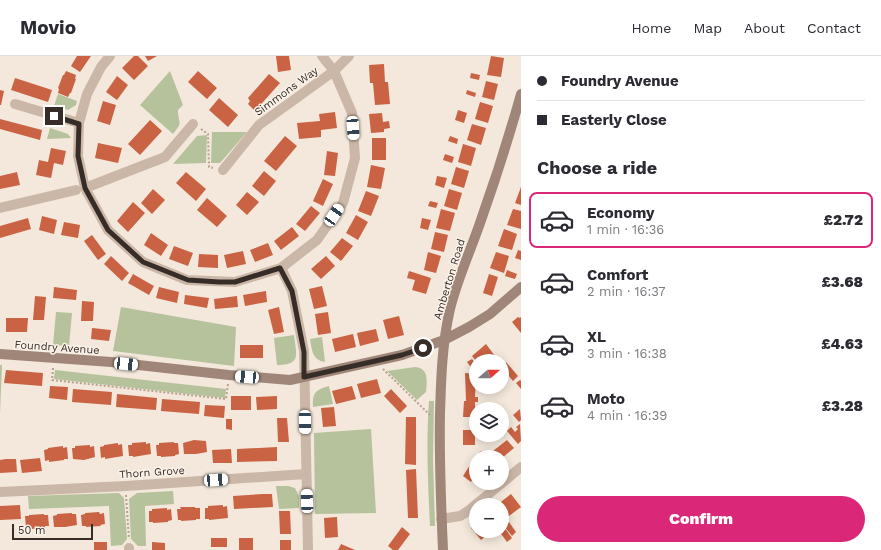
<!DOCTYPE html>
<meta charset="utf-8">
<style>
body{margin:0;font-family:"Work Sans",sans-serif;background:#f7f7f7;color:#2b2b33;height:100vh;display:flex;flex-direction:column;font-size:15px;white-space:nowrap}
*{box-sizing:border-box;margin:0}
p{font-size:13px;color:#7c7c81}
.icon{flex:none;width:22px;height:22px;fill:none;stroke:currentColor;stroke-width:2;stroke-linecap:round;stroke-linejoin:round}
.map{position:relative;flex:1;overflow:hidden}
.side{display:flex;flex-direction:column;background:#fff;width:360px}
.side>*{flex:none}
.hud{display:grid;align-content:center;height:88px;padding:0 16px;background:#fff}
.needle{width:26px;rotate:70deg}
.controls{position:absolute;left:469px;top:298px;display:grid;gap:8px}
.controls a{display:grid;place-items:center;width:40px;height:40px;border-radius:50%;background:#fff;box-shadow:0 2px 10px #0003;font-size:20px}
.scale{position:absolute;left:12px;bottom:10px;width:81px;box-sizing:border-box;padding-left:4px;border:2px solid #372d28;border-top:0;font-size:11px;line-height:14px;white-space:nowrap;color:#372d28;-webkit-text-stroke:3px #faf2e8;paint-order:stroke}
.end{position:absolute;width:18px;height:18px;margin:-9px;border:5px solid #372d28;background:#fff;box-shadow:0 0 0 2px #fff}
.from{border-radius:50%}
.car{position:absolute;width:12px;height:24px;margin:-12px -6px;border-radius:5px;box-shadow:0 0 3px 1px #0007;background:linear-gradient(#fff 24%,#345 0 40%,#fff 0 76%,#345 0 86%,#fff 0)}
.hud b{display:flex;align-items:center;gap:14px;height:38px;font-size:15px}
.hud b+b{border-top:1px solid #e1e1e2}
.hud i{width:10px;height:10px;background:#2b2b33}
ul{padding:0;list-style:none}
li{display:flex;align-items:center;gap:12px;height:56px;margin:0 8px 6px;padding:0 8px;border:2px solid transparent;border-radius:8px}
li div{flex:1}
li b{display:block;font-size:15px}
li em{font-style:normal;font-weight:800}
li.on{border-color:#db2777}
li>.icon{width:36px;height:36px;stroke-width:1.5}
h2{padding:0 16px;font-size:18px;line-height:48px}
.button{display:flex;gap:8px;margin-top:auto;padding:8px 16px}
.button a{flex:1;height:46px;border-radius:24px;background:#db2777;color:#fff;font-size:16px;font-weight:800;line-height:46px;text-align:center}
header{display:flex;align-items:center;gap:24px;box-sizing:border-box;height:56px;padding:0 20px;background:#fff;border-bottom:1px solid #e1e1e2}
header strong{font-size:19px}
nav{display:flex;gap:22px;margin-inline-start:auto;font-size:14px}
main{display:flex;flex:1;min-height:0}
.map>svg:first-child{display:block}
.green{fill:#b5c29b}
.building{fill:#c96343}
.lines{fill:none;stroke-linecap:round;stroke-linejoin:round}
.path{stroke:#b7a191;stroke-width:2;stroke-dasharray:2 2;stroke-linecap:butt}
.street{stroke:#cbb7a7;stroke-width:10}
.secondary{stroke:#9f8678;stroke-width:10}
.route{stroke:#372d28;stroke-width:5}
.labels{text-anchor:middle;stroke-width:3;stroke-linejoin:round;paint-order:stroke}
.street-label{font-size:11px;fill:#372d28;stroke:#faf2e8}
</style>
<header>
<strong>Movio</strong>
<nav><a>Home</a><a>Map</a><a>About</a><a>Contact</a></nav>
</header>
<main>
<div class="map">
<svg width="521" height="494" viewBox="0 0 521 494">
<rect width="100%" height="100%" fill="#f3e8db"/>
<path class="green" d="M170 15 183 49 178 54C178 69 184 64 173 78L140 49Z
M58 38 77 45 76 49 68 54 54 50Z
M50 72 68 78 71 82 47 83Z
M212 76H247L220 107H211Z
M207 79 206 107 173 108 197 80Z
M121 251 236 271 234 310 113 295Z
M56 256 72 257 69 290 53 289Z
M294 279C296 298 302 309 277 309L274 282Z
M322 281 325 306C312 304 312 294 310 283Z
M0 309H2L0 358Z
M415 311C429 312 427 325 426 336L417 344 387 315Z
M55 314 226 333 225 342 54 323Z
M329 330 333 348 313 351C312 336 316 334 329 330Z
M429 345H434L433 402 435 470H430C428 429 426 387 429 345Z
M371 373 376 457 315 458 314 377Z
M276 430H288L295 432 299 440V452L279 453Z
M173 435 174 448 145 450 146 490H138L131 483 129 443 137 437Z
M119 437 124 442 127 483 122 489 111 490 109 450 29 453 28 440Z"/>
<path class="building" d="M77 0H91L80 16 71 10Z
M134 0H138L148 10 134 24 122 12Z
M145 0H157L148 5Z
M276 0H289L291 14 278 16Z
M491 0 504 2 501 21 487 19Z
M384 8 385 26H388L390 48 375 49 373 27H370L369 9Z
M66 15 76 19 75 23H76L71 37H70L68 41 58 37 59 33 58 32 63 19H64Z
M198 15 217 32 207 43 188 26Z
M471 17 480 19 479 24 470 22Z
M269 18 280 27 255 55 248 48 250 45 248 42Z
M117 20 128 29 117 44 106 36Z
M15 22 52 34 48 46 11 34Z
M486 25 498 28 494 44 482 41Z
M0 34 4 35 1 49H0Z
M467 34 476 37 475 41 466 38Z
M219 42 238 59 228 71 209 54Z
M103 45 116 49 110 69 97 65Z
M480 46 493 50 488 67 475 63Z
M458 54 467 57 464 67 455 64Z
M335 56 337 72 321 74V81L299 83 297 67 320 65 319 58Z
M382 57 383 66 389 65 390 72 384 73V76L371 77 369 58Z
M0 63 42 74 40 84 0 73Z
M150 64 162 75 140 99 128 88Z
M472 68 486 72 481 89 467 84Z
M285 80 297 90 276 115 264 105Z
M450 80 458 83 457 88 448 85Z
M372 82H386V104H372Z
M98 87 122 92 118 107 95 102Z
M463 88 476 92 471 110 458 106Z
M51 92 66 95 63 109 54 107 51 122 36 119 39 104 48 106Z
M327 95 338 97 335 120 324 119Z
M445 98 454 101 452 107 443 104Z
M371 109 385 112 381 133 367 131Z
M456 111 469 115 464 132 451 128Z
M264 115 276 125 264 140 252 130Z
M17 116 20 129 0 133V120Z
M186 116 206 133 196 145 176 127Z
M437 120 447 122 444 132 435 129Z
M323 123 333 128 323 150 313 145Z
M521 131V149L515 147Z
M153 133 165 144 152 158 141 147Z
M449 133 462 137 457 154 444 150Z
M366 135 379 140 371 160 358 155Z
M247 136 259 146 247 159 236 149Z
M207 142 227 160 217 171 197 154Z
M430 145 438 147 436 152 428 150Z
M133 146 145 157 128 176 117 165Z
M311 150 320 157 305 175 296 168Z
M441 153 455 157 450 175 436 172Z
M513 153 521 155V173L507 169Z
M356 159 368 166 358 184 346 177Z
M42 160 57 164 54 178 39 174Z
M28 162 31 173 0 182V170Z
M422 162 431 164 428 174 420 172Z
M64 166 80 169 78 182 61 179Z
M292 171 299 180 281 194 274 185Z
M504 173 517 178 512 194 498 190Z
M435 176 448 179 444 196 431 193Z
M151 177 168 189 161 200 144 189Z
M92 179 106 198 98 204 84 185Z
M342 182 353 190 341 205 330 196Z
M268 187 273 199 255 206 250 194Z
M174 190 193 197 188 210 169 203Z
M518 194 521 195V204L515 202Z
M243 195 246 208 227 212 224 199Z
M428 196 441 200 436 217 424 214Z
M496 196 509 200 504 217 490 212Z
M199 198 218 199V212L198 211Z
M111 200 129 217 122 225 104 208Z
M326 200 335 210 321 223 311 213Z
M507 214 517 218 515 223 505 220Z
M409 215 431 222 426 238 412 234 415 224 407 222Z
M133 218 154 230 149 239 128 227Z
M489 218 498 221 492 240 483 237Z
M322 230 327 250 314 253 309 233Z
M54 231 77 234 76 244 53 242Z
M159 231 179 236 177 247 156 242Z
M266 235 267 246 245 250 243 239Z
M185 239 209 242 207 252 184 248Z
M35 240 46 241 44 264H33Z
M237 240 238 251 215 253 214 243Z
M82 245 94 246 93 265H81Z
M279 251 284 276 274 278 268 254Z
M328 256 331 277 318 279 315 258Z
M399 260 404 279 388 283 383 264Z
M518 261 520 262 521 261V277L512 266Z
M6 262H28L27 276H6Z
M92 272 111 274 109 285 91 283Z
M376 273 379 285 360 290 357 277Z
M353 278 356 291 335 296 332 283Z
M486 288 495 300 489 305H476L472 300Z
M240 289H263V302H240Z
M472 303 476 308V312L473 314 467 306Z
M506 306 518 320 513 325 502 312V310Z
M6 314 43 317 42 330 4 327Z
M465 317 476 318 475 341H478V346H475V361H463L464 345H466Z
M377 323 381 337 361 342 357 328Z
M520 324 521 325V333L516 327Z
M50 330 68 331 67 344 49 342Z
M352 330 356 343 336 348 332 335Z
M73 333 112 336 111 349 72 346Z
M391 333 407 350 400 357 384 340Z
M117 338 157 342 156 354 116 351Z
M231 340H251V354H231Z
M277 340V353L257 354 256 341Z
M162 343 200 346 199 358 161 355Z
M205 349 225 350 224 362 204 360Z
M334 351 336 370 323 371 321 352Z
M520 353 521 364 519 366 513 359Z
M406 361H416V409L405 408Z
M277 362H287L289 386H278Z
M226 363H232V374L226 373Z
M502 365 507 371 502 374Z
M520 368 521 385 518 388 507 375 511 371 515 376 518 373 516 371Z
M463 374H475V389H463Z
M194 384 206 385 207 396 196 398H184L183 387Z
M507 384 514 392 502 402V401H499L493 395Z
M146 386V388L150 387 151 398 133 401V400H129L128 389H132V387Z
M174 386V387H178L179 398 175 399V400L161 401V400H157L156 389H159V387Z
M118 387V389L122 388 123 400 105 403V401L101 402 100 391 104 390V389Z
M90 389V391L94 390 95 401 84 404 73 403 72 392H75V390Z
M63 390V392L67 391 68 403H64V404L49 406V404L45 405 44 394 48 393V392Z
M277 391V405L237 406V393Z
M231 393 232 407H213L212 394Z
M481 395 487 401H476V411L471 408 474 401Z
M40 402 42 415 22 417 20 404Z
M6 403H16L17 416 0 417V404Z
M470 409 476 413V418L471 426 463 420Z
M416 413 418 462H408L406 414Z
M263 438H272L273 451 234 453 233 440Z
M511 438 521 451 505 463 502 460V449H497Z
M20 449 21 463 0 464V450Z
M223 449V451L227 450 228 462 209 464V463H205V452H208V450Z
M180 451H195V452H200V463H196V464L181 465V464H178L177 453H181Z
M167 452V454L171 453 172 464 168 465V466L153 467V466H149V455H152V453Z
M279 455H290L291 478H280Z
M99 456 100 458 104 457 105 468 100 469 101 470 86 471V470H82L81 459 85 458V457Z
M72 457V458H76L77 469 65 471H54L53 460 57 459V458Z
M44 458V459H48L49 470H45V472L30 473V471L26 472 25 460H29V459Z
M337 461 338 481 325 482 324 462Z
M509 466 516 476 512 480 504 470Z
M476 467V475H492L481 484 471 472Z
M402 471 410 478 398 494H393L388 490Z
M504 471 512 482 507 486 499 475H502V473Z
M211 482H227V491H211Z
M239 482H253V494H239Z
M280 484H291V494H280Z
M94 486H107V494H94Z
M152 486 165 487V494H152Z
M341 488 355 494H338Z"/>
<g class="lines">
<path class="path" d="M201 73 208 78 209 111 213 112
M53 312 52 324 226 343 228 328
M383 313 430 359
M126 439 129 483"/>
<path class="street" d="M110 0 101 11 87 38 79 67 78 100 85 132 108 174 143 206 187 224 235 226 281 212 317 184 343 147 355 102 352 57 334 15 322 0
M15 48 79 67
M223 114 259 69 334 15 349 0
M85 132 165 101 193 68
M0 152 76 134
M281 212 292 235 304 295 308 494
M502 427 521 411
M0 436 126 430 306 418
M441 463 460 460 468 455 502 427
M129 492V494"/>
<path class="secondary" d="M0 298 111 306 229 319 290 324 402 299 444 284 469 271 490 258 521 231
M443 494C441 449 439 403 440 358 441 323 442 288 450 253 457 224 470 196 480 167 495 125 509 81 521 38"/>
</g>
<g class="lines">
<path class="route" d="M54 60 79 68 78 100 85 132 108 174 143 206 188 224 219 226H235L280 212 292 235 304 296V321L402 299 423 292"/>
</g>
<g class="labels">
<g class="street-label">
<text transform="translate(286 35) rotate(-36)" y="4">Simmons Way</text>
<text transform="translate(449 223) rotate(-73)" y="4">Amberton Road</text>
<text transform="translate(57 291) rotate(4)" y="4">Foundry Avenue</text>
<text transform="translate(152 416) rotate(-4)" y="4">Thorn Grove</text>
</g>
</g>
</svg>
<div class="controls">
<a><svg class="needle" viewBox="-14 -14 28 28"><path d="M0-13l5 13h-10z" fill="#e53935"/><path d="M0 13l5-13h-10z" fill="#7c7c81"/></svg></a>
<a><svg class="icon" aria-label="layers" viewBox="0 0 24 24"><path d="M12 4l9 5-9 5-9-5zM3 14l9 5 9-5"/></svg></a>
<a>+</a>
<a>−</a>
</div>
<div class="scale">50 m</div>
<i class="end from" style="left:423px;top:292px"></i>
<i class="end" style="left:54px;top:60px"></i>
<i class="car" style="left:353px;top:72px;rotate:176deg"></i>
<i class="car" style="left:334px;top:159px;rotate:34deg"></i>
<i class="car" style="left:126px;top:308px;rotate:96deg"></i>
<i class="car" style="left:247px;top:321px;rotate:274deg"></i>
<i class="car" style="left:305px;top:366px;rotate:179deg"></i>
<i class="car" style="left:216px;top:424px;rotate:86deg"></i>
<i class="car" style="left:307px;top:445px;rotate:358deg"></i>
</div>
<section class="side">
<div class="hud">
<b><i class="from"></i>Foundry Avenue</b>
<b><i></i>Easterly Close</b>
</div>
<h2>Choose a ride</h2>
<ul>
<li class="on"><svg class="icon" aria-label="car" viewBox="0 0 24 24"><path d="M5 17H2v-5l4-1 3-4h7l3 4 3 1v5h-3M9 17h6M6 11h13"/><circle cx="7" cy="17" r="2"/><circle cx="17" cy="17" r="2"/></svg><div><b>Economy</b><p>1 min · 16:36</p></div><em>£2.72</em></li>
<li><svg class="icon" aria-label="car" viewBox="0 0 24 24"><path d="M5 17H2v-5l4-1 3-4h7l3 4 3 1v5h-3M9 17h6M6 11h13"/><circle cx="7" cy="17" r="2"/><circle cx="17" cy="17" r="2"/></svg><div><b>Comfort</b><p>2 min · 16:37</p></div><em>£3.68</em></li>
<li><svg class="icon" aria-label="car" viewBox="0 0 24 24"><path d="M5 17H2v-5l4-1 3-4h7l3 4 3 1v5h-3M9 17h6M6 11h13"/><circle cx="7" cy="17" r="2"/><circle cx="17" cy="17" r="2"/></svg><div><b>XL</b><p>3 min · 16:38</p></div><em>£4.63</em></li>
<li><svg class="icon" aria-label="car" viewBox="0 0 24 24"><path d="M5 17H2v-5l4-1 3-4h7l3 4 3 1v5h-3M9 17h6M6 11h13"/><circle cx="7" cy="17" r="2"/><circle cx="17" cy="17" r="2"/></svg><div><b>Moto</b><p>4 min · 16:39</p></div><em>£3.28</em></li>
</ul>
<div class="button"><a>Confirm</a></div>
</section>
</main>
